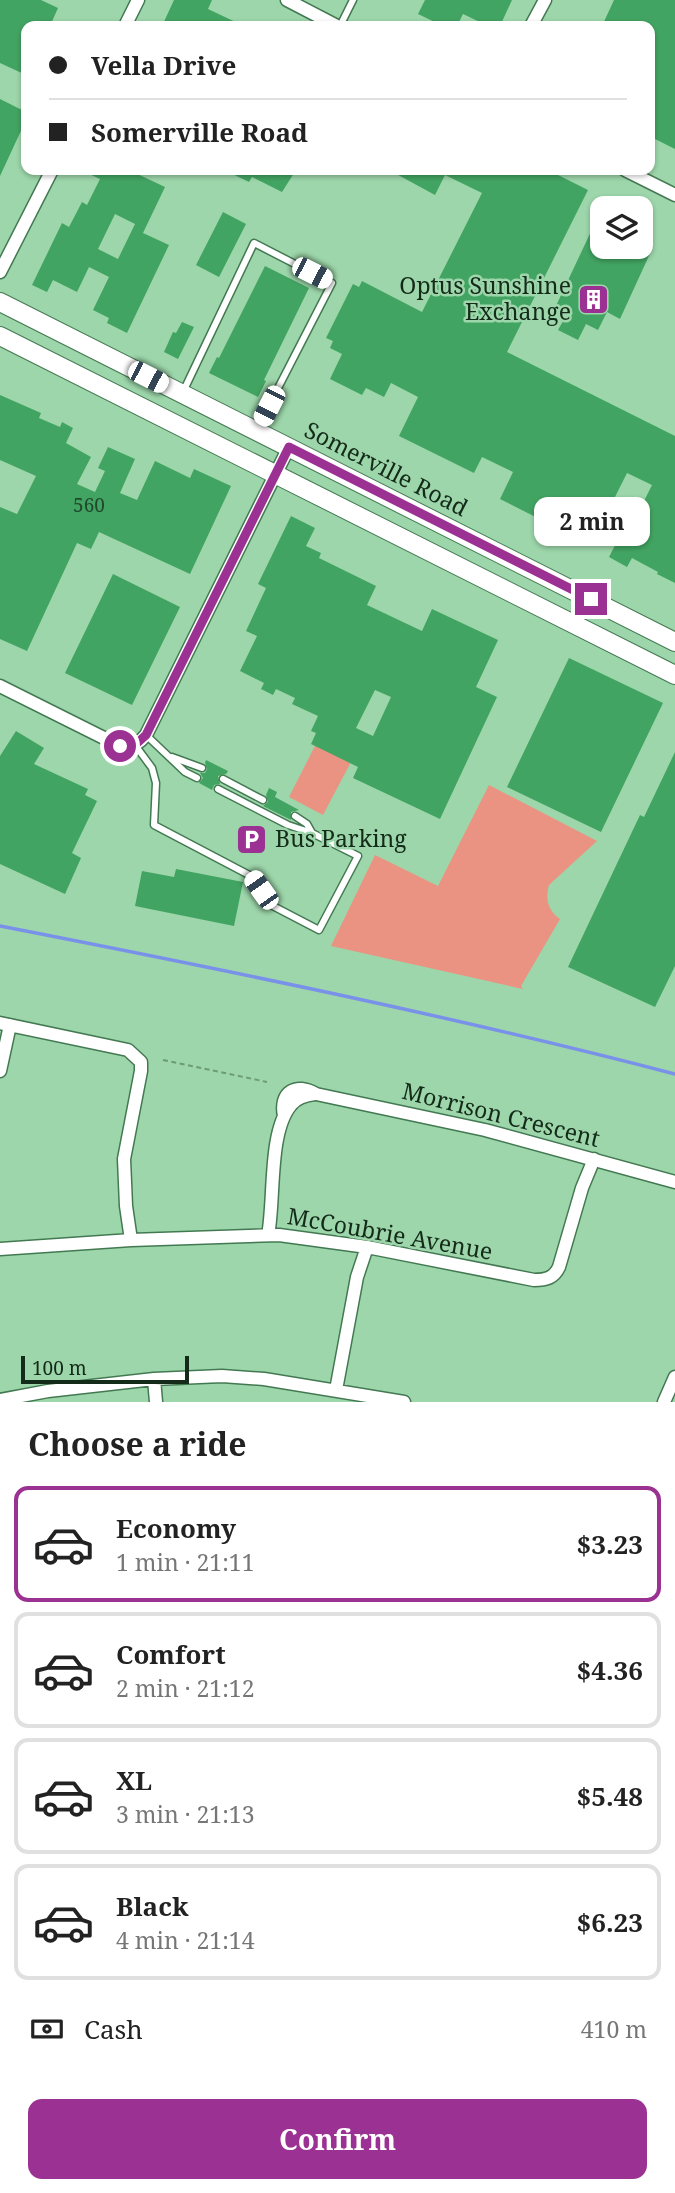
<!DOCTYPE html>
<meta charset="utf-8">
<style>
body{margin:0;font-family:"Noto Serif",serif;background:#f6f6f6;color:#222;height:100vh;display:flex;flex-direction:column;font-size:26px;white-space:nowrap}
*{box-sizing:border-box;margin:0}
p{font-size:23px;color:#767676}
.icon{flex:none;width:38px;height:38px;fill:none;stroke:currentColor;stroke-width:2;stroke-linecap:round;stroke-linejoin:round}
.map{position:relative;height:1402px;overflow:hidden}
.details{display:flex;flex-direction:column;background:#fff;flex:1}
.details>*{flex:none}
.hud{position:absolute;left:21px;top:21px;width:634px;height:154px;border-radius:14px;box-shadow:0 2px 5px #0004;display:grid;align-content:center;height:154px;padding:0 28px;background:#fff}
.tools{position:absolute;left:590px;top:196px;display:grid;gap:14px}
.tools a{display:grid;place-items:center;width:63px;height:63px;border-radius:14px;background:#fff;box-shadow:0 2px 5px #0004;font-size:35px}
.scale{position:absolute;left:21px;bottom:18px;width:168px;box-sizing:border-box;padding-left:7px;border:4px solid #142b1a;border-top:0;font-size:19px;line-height:24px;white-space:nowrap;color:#142b1a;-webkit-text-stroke:5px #9dd6aa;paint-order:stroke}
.end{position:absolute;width:32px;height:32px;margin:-16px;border:9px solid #9b3192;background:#fff;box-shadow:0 0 0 4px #fff}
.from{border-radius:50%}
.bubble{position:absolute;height:49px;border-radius:14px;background:#fff;box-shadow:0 2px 5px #0004;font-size:23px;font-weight:700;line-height:49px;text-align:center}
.car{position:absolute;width:21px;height:42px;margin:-21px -10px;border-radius:9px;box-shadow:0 0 5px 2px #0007;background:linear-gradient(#fff 24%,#345 0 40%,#fff 0 76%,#345 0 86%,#fff 0)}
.hud b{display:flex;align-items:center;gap:24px;height:66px;font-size:26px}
.hud b+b{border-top:2px solid #e0e0e0}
.hud i{width:18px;height:18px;background:#222}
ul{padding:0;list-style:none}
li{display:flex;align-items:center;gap:21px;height:116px;margin:0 14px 10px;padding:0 14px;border:4px solid #e0e0e0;border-radius:14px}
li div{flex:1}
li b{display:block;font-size:26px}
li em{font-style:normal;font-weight:700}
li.current{border-color:#9b3192}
li>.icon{width:63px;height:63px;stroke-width:1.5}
h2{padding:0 28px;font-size:32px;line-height:84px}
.pay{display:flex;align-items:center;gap:18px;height:77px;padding:0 28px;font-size:26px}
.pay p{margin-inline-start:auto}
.button{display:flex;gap:14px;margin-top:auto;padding:14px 28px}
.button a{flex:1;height:80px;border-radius:14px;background:#9b3192;color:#fff;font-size:28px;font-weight:700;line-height:80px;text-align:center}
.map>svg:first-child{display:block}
.green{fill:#ea9382}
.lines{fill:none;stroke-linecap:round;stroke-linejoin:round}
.stream{stroke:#7a91ea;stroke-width:3.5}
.building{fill:#42a462;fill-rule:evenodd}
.lane-casing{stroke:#437952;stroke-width:9}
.street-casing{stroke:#437952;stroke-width:15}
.primary-casing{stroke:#437952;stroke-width:20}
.path{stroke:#6d9a77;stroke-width:2;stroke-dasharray:5 3.5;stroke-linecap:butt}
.lane{stroke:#fff;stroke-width:6}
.street{stroke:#fff;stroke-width:12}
.primary{stroke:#fff;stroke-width:18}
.route{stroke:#9b3192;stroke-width:9}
.labels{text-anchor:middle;stroke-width:5;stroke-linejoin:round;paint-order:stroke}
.number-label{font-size:19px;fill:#20492c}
.poi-label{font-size:23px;fill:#142b1a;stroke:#9dd6aa;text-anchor:end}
.street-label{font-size:23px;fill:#142b1a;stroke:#9dd6aa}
</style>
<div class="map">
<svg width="675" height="1402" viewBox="0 0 675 1402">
<rect width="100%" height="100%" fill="#9dd6aa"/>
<path class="green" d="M316 744 351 762 323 815 289 797Z
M489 785 597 841 549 885C545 899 548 911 560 919L521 986 523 989 331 946 375 855 438 886Z"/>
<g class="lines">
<path class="stream" d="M0 926C226 970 452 1016 675 1074"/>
</g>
<path class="building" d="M0 0H41L58 8 50 26H26V75L0 63Z
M174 0H212L208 9 244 26H162Z
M425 0H512L500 26H488L463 14 457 26H443L418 14Z
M614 0H675V149L649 136V26H602Z
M0 99 26 112V120L0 176Z
M81 170H129L165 187 143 233 169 245 127 333 107 323 109 318 93 310 109 277 89 267 77 292 53 280 47 292 32 285 62 223 69 227 82 202 87 205 100 179ZM115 214 135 224 118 259 98 249Z
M224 170H296L282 192 252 177 249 182Z
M389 170H548L588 190 507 352 675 436V583L657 574 658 572 632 558 627 567 609 557 631 514 636 517 652 485 627 473 591 545 500 499 513 472 482 457 474 473 399 436 418 397 391 383 384 397 366 388 362 395 330 379 342 354 330 348 333 341 326 338 353 284 359 287 362 281 422 312 482 193 445 175 435 195Z
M602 208V247H640V241L653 247 620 319 607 312 598 330 586 324 578 340 558 330 567 314 555 308Z
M223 212 246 224 219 277 196 265Z
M265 266 309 288 264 380 266 381 258 397 209 373 217 357 219 358Z
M182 322 194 327 178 359 164 352 173 332 176 333Z
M0 395 41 413 39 418 60 427 62 422 73 428 66 443 91 457 77 484 95 492 105 471 98 468 108 447 135 459 120 493 137 500 155 461 190 478 194 469 231 486 190 574 99 532 91 549 77 543 27 651 0 639V507L17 514 36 476 0 460Z
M291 516 315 528 306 546 321 553 319 558 376 586 367 605 422 631 432 609 498 640 476 687 497 697 440 819 353 778 358 767 311 744 316 733 311 731 318 716 292 704 295 698 276 689 273 695 261 689 264 683 240 671 257 636 246 631 266 588 258 584ZM375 690 391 697 373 736 356 728Z
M113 574 180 607 132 705 65 673Z
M569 658 663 703 601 832 507 787Z
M16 731 44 748 34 764 88 789 85 795 97 801 72 853 81 858 65 894 0 864V756Z
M675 752V966L655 1007 568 967 640 815 644 817Z
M206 760 228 771 226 774 218 776 220 784 214 785 212 790 199 783 203 778 200 773H205L207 769 205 763Z
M269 788 277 792 275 797 299 810 291 812V820L263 806 268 802 266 795Z
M176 869 243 882 234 926 135 906 142 871 174 877Z"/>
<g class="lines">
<defs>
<path id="lane" d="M340 26 353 0
M183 392 254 243 332 283 257 429
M146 735 185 772 197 778
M135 745 152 768 156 783 154 825 251 876 271 905 319 930 358 856 312 833 288 825 218 789
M172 757 202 768
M223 779 263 800
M295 816 307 824 312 833"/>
<path id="street" d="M287 0 337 26
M125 26 138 0
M531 26 545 0
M625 170 675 195
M0 272 52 170
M0 686 116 744C128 749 138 745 146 735L289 447
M0 1023 128 1050 141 1062V1071L124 1159 126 1206 131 1240
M0 1071 10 1025
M284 1116C279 1092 296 1082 316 1094L485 1130 675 1182
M268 1235C275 1200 268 1132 291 1105 297 1097 306 1095 315 1094
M0 1249 131 1240 279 1235 367 1247 534 1280C546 1280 554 1278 559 1267L582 1188 594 1159
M154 1379 156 1402
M336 1390 357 1277 367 1247
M0 1400 48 1391 154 1379 222 1376 264 1379 404 1402
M664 1402 675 1377"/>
<path id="primary" d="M0 302 675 642
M0 336 675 675"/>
</defs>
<use href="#lane" class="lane-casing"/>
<use href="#street" class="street-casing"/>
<use href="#primary" class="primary-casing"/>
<path class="path" d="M163 1060 267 1082"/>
<use href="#lane" class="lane"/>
<use href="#street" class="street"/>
<use href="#primary" class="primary"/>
</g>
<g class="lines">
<path class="route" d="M120 746 135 745 146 735 289 447 591 599"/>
</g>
<defs>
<symbol id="building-square" viewBox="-11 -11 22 22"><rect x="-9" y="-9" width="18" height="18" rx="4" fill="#9b3192" stroke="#9dd6aa"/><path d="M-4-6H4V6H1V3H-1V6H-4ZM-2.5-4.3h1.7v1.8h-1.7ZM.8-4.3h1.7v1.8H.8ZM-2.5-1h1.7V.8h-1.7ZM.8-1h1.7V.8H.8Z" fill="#fff"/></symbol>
<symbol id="parking-square" viewBox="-11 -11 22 22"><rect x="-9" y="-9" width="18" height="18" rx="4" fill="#9b3192" stroke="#9dd6aa"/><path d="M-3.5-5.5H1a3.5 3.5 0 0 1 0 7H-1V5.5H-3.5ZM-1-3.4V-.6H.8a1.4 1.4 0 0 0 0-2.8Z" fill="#fff"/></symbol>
</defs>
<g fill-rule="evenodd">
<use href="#building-square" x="576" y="282" width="35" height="35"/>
<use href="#parking-square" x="234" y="822" width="35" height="35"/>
</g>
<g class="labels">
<g class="number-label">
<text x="89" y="512">560</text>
</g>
<g class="poi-label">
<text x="571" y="294">Optus Sunshine<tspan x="571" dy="26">Exchange</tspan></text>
<text x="275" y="847" text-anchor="start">Bus Parking</text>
</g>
<g class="street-label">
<text transform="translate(386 469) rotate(27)" y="8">Somerville Road</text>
<text transform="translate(501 1115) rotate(14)" y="8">Morrison Crescent</text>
<text transform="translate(390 1234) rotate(10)" y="8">McCoubrie Avenue</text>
</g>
</g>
</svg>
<div class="tools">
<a><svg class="icon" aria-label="layers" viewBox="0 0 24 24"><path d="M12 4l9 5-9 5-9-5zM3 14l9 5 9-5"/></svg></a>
</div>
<div class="scale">100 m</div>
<i class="end from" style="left:120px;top:746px"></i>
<i class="end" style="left:591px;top:599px"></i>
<div class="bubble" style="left:534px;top:497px;width:116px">2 min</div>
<i class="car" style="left:312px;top:273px;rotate:117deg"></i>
<i class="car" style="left:148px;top:377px;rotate:117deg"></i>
<i class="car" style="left:269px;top:406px;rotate:207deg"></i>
<i class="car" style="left:261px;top:890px;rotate:325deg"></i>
<div class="hud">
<b><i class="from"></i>Vella Drive</b>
<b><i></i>Somerville Road</b>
</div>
</div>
<section class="details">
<h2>Choose a ride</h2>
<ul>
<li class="current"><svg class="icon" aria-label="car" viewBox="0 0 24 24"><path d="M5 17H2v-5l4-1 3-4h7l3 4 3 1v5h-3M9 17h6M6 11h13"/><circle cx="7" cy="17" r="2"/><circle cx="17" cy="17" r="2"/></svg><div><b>Economy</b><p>1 min · 21:11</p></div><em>$3.23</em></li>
<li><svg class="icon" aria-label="car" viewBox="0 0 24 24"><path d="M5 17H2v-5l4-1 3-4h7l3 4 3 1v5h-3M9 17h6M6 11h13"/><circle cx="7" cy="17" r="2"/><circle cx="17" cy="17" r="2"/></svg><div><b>Comfort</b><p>2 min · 21:12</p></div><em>$4.36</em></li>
<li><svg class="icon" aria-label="car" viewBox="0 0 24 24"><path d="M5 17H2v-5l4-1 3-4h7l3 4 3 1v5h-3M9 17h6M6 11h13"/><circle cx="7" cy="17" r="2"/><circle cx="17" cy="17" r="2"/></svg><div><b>XL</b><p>3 min · 21:13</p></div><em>$5.48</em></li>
<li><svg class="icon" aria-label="car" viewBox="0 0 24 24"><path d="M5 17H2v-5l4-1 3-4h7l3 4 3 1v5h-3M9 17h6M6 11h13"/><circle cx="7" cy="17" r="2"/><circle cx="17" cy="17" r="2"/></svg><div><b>Black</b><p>4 min · 21:14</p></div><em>$6.23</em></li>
</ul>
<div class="pay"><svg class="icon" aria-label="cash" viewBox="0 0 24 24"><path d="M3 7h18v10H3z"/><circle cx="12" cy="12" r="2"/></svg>Cash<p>410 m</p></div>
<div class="button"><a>Confirm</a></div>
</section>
